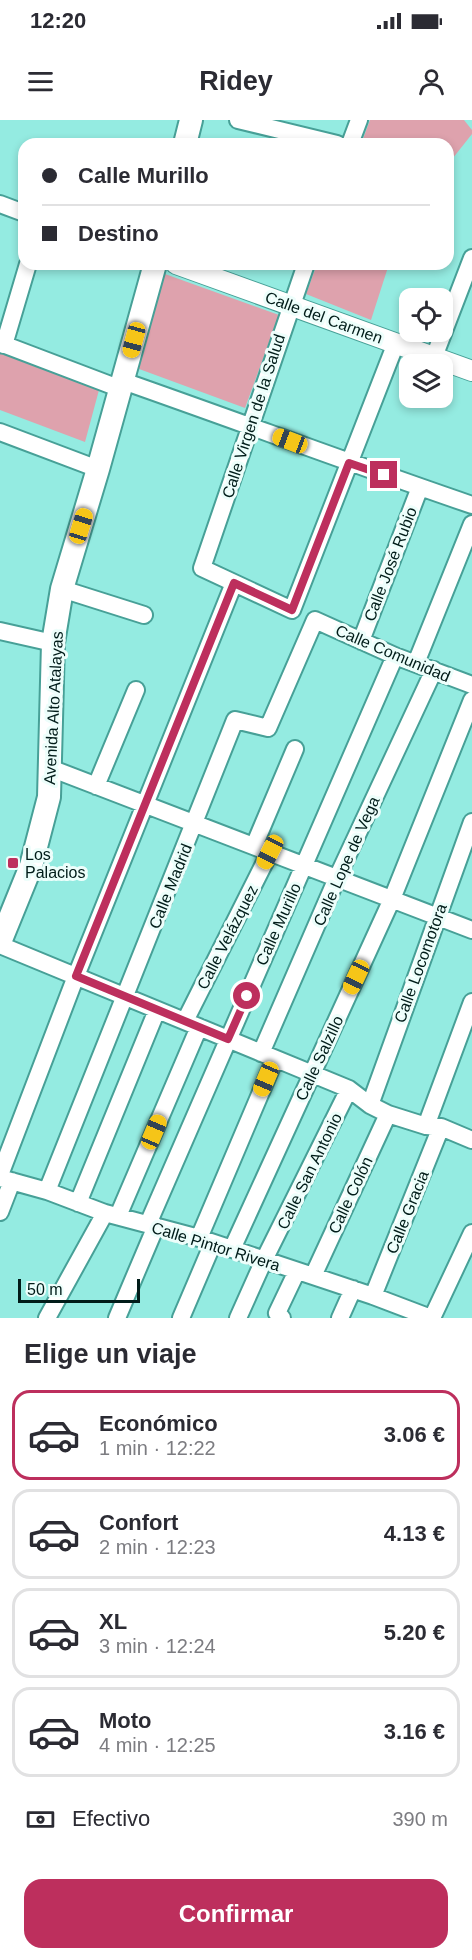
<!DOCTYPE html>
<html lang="es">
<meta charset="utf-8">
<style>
body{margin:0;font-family:Arial,sans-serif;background:#f7f7f7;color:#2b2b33;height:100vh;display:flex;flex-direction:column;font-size:22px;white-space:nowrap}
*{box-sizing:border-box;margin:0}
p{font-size:20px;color:#7c7c81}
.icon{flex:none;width:33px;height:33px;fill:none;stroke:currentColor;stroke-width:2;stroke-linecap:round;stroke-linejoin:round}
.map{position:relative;height:1198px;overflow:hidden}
.drawer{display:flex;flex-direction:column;background:#fff;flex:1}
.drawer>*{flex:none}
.guide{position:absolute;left:18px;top:18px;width:436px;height:132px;border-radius:18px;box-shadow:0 3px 9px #0003;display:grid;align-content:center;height:132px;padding:0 24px;background:#fff}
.buttons{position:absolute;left:399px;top:168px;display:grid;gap:12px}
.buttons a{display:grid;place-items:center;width:54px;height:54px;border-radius:12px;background:#fff;box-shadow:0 3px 9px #0003;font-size:30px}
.scale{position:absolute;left:18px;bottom:15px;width:122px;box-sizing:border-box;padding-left:6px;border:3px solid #011c19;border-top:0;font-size:16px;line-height:21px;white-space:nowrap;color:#011c19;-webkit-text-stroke:4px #edfefb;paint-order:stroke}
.end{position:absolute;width:27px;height:27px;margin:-14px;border:8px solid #bd2f5d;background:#fff;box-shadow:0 0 0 3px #fff}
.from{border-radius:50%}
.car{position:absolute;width:18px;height:36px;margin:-18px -9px;border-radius:8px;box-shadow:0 0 4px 2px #0007;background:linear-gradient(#f5c518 24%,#345 0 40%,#f5c518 0 76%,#345 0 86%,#f5c518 0)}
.guide b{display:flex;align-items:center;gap:21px;height:57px;font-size:22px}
.guide b+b{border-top:2px solid #e1e1e2}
.guide i{width:15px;height:15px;background:#2b2b33}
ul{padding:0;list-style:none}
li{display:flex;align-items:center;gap:18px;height:90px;margin:0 12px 9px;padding:0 12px;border:3px solid #e1e1e2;border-radius:18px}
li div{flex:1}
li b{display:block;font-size:22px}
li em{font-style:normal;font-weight:600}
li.on{border-color:#bd2f5d}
li>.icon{width:54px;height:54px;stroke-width:1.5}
h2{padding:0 24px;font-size:27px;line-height:72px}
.pay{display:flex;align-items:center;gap:15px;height:66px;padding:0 24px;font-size:22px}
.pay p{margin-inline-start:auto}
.button{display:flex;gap:12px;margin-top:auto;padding:12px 24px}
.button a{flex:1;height:69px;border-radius:18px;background:#bd2f5d;color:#fff;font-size:24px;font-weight:600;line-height:69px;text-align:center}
.status{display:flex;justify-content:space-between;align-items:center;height:42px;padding:0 30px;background:#fff;direction:ltr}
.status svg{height:16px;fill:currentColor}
header{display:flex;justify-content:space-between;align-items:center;height:78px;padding:0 24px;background:#fff;font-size:27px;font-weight:600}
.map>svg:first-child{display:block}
.green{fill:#dea2ad}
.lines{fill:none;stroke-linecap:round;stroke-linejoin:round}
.minor-casing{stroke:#47a097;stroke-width:20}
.tertiary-casing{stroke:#47a097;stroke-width:22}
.secondary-casing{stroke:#47a097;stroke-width:26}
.minor{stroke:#fff;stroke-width:16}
.tertiary{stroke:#fff;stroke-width:20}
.secondary{stroke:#fff;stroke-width:22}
.route{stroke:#bd2f5d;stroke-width:8}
.poi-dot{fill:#bd2f5d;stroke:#edfefb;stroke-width:2}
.labels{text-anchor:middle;stroke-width:6;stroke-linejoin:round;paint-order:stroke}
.street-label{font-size:16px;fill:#011c19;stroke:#edfefb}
.poi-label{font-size:16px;fill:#011c19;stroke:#edfefb;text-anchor:start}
</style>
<div class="status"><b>12:20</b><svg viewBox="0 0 49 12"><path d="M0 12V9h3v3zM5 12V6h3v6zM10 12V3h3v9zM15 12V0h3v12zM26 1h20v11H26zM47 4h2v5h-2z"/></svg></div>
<header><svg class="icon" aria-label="menu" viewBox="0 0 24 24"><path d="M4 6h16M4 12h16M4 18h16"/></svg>Ridey<svg class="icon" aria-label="person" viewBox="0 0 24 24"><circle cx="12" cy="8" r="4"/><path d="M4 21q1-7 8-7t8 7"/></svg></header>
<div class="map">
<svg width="472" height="1198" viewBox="0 0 472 1198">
<rect width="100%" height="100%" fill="#94ebe1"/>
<path class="green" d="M370 0H464L472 10V14L449 43 448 24H361Z
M317 144H389L371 200 306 174Z
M165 154 279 195 245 288 131 246Z
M0 233 99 270 85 322 0 290Z"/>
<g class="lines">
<defs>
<path id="minor" d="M238 0 337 24
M350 24 359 0
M0 84 24 93
M306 144 202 448 292 490 396 223
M0 223 121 269
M4 225 28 144
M434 237 472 138
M123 261C240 302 355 345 472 385
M0 312 98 349
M62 469 144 495
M0 511 53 523
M361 521 420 367
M416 543 472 404
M50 648 472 810
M96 666 136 570
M254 726 295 629
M0 825 349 969 370 985 388 994 426 1006 441 1007 472 1020
M185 901 270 732
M261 933 337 758 434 550
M370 985 472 702
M426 1006 472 882
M0 1055 76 856 234 463
M0 1058 47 1071 105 1093 199 1118 373 1176 431 1198
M47 1071 235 600 268 608 315 500 395 536 472 565
M78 1083 157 890
M0 1092 12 1061
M118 1096 199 907
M148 1104 395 536
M199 1118 275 939
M232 1129 392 779 472 580
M313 1156 388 994
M373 1176 441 1007
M47 1198 105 1093
M117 1198 156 1106
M181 1198 213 1123
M238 1198 264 1140 349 969
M282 1198 277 1193 297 1151
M340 1198 353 1169
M432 1198 472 1113"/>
<path id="tertiary" d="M176 144 472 251"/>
<path id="secondary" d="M185 24 191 0
M0 822 31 746 49 677 53 523 62 469 98 349 155 144"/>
</defs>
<use href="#minor" class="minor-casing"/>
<use href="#tertiary" class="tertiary-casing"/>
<use href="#secondary" class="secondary-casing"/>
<use href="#minor" class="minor"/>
<use href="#tertiary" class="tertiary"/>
<use href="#secondary" class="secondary"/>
</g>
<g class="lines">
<path class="route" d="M247 876 228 919 76 856 234 463 292 490 349 343 384 355"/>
</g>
<rect class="poi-dot" x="7" y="737" width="12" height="12" rx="3"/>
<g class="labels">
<g class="street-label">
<text transform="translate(324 197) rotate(20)" y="6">Calle del Carmen</text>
<text transform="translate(253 296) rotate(-72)" y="6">Calle Virgen de la Salud</text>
<text transform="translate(390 444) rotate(-69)" y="6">Calle José Rubio</text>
<text transform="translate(393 533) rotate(23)" y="6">Calle Comunidad</text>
<text transform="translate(53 588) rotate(-87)" y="6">Avenida Alto Atalayas</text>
<text transform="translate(346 741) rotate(-66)" y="6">Calle Lope de Vega</text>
<text transform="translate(170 766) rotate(-68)" y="6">Calle Madrid</text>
<text transform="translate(278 804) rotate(-66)" y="6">Calle Murillo</text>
<text transform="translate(227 817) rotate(-63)" y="6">Calle Velázquez</text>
<text transform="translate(420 843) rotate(-70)" y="6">Calle Locomotora</text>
<text transform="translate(319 938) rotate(-65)" y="6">Calle Salzillo</text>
<text transform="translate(309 1051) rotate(-64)" y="6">Calle San Antonio</text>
<text transform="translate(350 1075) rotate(-65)" y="6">Calle Colón</text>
<text transform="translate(407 1092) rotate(-68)" y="6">Calle Gracia</text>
<text transform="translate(216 1126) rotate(17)" y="6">Calle Pintor Rivera</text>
</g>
<g class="poi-label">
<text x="25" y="740">Los<tspan x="25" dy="18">Palacios</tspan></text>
</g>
</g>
</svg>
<div class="buttons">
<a><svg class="icon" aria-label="locate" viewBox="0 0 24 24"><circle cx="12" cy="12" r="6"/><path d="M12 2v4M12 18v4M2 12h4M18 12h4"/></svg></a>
<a><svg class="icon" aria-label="layers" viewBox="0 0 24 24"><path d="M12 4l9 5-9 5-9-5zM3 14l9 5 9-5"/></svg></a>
</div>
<div class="scale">50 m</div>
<i class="end from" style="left:247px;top:876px"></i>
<i class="end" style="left:384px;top:355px"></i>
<i class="car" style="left:134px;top:220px;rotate:195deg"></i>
<i class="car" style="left:290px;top:321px;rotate:291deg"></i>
<i class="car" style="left:81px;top:406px;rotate:17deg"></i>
<i class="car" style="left:270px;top:732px;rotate:207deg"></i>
<i class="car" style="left:356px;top:857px;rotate:205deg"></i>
<i class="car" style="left:266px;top:959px;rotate:203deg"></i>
<i class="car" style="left:154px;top:1012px;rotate:23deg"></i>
<div class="guide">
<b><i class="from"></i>Calle Murillo</b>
<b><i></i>Destino</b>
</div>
</div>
<section class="drawer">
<h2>Elige un viaje</h2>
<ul>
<li class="on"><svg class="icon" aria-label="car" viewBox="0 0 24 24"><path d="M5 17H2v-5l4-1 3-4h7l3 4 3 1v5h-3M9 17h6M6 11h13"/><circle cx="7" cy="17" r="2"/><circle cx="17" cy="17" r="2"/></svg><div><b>Económico</b><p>1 min · 12:22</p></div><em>3.06 €</em></li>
<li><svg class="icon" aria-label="car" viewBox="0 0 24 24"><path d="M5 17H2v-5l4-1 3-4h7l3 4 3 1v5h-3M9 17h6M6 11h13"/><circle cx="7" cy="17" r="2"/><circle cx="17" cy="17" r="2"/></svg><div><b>Confort</b><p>2 min · 12:23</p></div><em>4.13 €</em></li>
<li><svg class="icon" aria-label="car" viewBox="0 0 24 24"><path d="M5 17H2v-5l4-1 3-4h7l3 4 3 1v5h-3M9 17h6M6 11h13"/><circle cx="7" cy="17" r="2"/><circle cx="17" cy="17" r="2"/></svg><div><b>XL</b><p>3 min · 12:24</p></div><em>5.20 €</em></li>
<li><svg class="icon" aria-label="car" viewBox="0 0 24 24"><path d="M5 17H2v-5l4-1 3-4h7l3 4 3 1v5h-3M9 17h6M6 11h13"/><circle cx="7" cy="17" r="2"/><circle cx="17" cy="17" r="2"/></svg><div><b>Moto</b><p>4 min · 12:25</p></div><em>3.16 €</em></li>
</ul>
<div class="pay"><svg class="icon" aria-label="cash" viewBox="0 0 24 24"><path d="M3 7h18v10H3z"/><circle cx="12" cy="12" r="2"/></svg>Efectivo<p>390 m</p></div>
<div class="button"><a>Confirmar</a></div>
</section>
